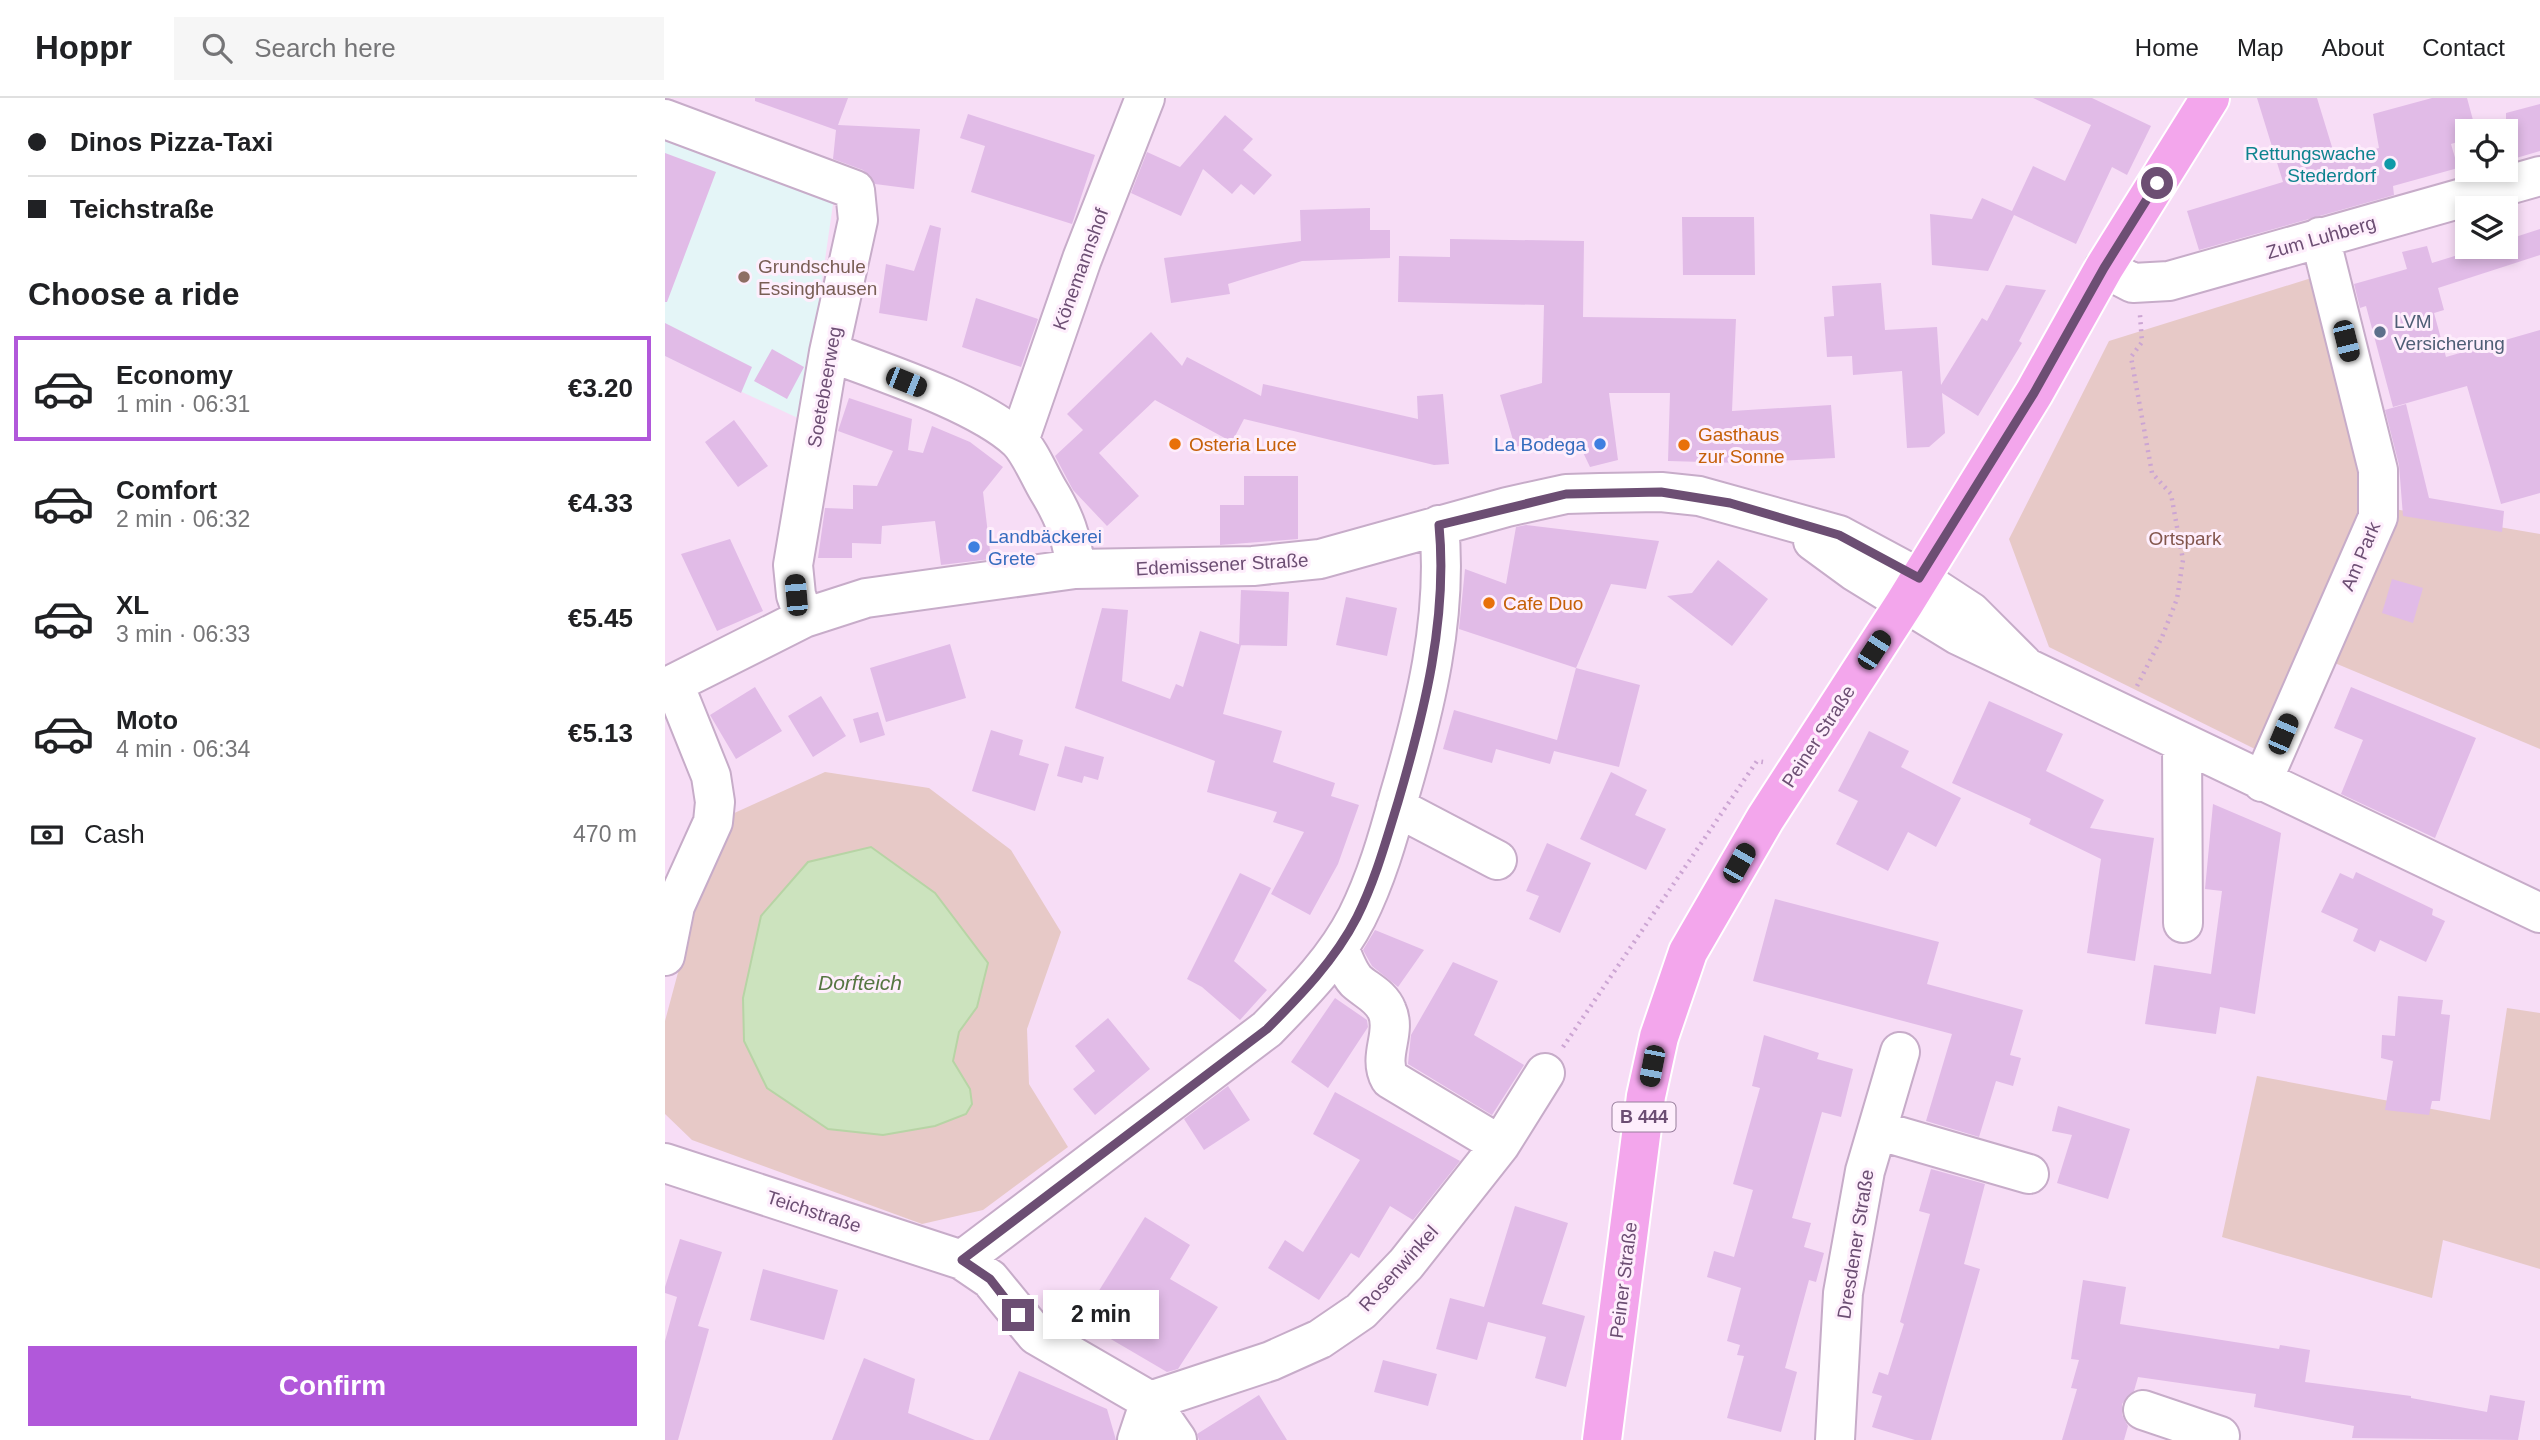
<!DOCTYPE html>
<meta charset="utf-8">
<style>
body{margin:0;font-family:Helvetica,sans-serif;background:#f6f6f6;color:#202124;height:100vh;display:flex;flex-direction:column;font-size:26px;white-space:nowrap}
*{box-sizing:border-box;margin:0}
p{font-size:23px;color:#757577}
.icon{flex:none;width:38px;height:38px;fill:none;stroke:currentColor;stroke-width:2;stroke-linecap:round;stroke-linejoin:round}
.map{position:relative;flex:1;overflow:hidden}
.drawer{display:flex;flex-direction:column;background:#fff;width:665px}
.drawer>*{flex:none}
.hud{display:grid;align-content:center;height:154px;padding:0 28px;background:#fff}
.controls{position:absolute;left:1790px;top:21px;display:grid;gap:14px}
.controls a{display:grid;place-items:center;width:63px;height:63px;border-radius:0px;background:#fff;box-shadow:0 4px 10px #0003;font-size:35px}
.end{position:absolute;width:32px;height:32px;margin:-16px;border:9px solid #6c4e73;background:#fff;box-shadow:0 0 0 4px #fff}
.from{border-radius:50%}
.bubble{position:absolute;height:49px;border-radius:0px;background:#fff;box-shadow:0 4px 10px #0003;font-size:23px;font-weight:700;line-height:49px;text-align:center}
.car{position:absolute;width:21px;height:42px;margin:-21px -10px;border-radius:9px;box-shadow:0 0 5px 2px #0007;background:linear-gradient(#222 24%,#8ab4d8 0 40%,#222 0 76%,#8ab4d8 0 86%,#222 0)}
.hud b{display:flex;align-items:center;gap:24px;height:66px;font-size:26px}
.hud b+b{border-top:2px solid #e0e0e0}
.hud i{width:18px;height:18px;background:#202124}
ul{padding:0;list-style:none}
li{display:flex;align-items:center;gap:21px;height:105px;margin:0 14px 10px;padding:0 14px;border:4px solid transparent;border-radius:0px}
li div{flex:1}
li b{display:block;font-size:26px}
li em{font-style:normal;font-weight:700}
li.on{border-color:#b158da}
li>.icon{width:63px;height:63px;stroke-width:1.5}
h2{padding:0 28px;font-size:32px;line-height:84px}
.pay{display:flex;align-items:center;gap:18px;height:77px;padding:0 28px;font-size:26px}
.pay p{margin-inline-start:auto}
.cta{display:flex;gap:14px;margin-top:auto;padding:14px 28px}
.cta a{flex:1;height:80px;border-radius:0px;background:#b158da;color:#fff;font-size:28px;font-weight:700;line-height:80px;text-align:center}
header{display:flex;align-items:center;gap:42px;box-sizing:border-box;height:98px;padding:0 35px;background:#fff;border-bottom:2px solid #e0e0e0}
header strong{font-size:33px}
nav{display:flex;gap:38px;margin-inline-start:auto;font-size:24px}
.search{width:490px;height:63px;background:#f6f6f6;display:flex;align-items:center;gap:18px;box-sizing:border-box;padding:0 24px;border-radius:0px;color:#757577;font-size:26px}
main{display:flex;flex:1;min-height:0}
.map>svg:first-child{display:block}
.residential{fill:#f7ddf6;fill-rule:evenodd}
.education{fill:#e4f5f7}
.green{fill:#e7c9c7}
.water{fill:#cce3be;stroke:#b7d4a5;stroke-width:2}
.building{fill:#e1bbe7}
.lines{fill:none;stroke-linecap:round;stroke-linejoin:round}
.minor-casing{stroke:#c7acc9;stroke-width:42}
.major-casing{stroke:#fff;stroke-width:42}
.path{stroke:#cca5d3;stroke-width:4.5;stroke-dasharray:2 5;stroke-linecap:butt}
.minor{stroke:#fff;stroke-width:38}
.major{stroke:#f3a6ec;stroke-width:38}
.route{stroke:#6c4e73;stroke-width:9}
.culture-dot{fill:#0f9aa8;stroke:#feeefc;stroke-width:2.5}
.education-dot{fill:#8d6e63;stroke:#feeefc;stroke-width:2.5}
.service-dot{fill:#5c6f8a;stroke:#feeefc;stroke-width:2.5}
.food-dot{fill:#e8710a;stroke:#feeefc;stroke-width:2.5}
.shop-dot{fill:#3f7fe0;stroke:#feeefc;stroke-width:2.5}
.labels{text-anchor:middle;stroke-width:6;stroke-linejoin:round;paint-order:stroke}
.shield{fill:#feeefc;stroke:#987e9c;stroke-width:2}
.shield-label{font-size:18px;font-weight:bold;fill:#6c4e73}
.culture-label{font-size:19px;fill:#0d838f;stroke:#feeefc;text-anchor:end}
.street-label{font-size:19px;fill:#6c4e73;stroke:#feeefc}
.education-label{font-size:19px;fill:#785e54;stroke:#feeefc;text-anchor:start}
.service-label{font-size:19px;fill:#4e5e75;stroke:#feeefc;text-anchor:start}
.food-label{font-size:19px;fill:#c56008;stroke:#feeefc;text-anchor:start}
.shop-label{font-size:19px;fill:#366cbe;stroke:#feeefc;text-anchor:end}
.park-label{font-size:19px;fill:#83564d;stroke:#feeefc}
.water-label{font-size:21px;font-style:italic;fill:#567642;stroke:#feeefc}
</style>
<header>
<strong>Hoppr</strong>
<div class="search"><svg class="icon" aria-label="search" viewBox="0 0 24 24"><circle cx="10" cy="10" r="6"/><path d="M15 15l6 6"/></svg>Search here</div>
<nav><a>Home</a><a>Map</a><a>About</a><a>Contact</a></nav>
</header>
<main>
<section class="drawer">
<div class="hud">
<b><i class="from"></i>Dinos Pizza-Taxi</b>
<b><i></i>Teichstraße</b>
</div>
<h2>Choose a ride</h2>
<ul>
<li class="on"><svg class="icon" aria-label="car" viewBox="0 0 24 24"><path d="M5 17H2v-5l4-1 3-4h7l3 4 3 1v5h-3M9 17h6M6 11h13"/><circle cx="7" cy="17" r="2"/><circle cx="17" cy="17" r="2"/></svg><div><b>Economy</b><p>1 min · 06:31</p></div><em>€3.20</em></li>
<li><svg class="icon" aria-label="car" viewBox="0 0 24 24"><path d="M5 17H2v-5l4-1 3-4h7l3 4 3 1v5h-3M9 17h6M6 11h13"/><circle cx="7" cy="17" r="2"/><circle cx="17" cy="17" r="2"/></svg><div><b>Comfort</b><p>2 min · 06:32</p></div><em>€4.33</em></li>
<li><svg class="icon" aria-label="car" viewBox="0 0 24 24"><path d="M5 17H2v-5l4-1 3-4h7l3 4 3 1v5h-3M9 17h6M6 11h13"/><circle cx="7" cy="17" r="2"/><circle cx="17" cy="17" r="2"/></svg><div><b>XL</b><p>3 min · 06:33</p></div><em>€5.45</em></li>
<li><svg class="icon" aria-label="car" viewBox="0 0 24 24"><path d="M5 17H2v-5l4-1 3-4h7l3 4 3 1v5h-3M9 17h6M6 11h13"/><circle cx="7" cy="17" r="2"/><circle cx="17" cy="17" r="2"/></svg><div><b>Moto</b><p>4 min · 06:34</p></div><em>€5.13</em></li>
</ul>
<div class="pay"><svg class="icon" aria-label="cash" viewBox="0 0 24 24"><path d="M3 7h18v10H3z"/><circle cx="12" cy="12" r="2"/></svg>Cash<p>470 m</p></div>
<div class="cta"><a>Confirm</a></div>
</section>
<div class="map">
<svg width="1875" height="1342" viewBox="0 0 1875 1342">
<rect width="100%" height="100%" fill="#fbe8f9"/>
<path class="residential" d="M0 0H1875V1342H0ZM1802 33H1841V72H1802ZM1802 110H1841V149H1802Z"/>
<path class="education" d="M0 37 169 99 137 322 0 258Z"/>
<path class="green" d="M1656 177 1706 401 1598 655 1384 549 1344 441 1444 243Z
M1729 411 1875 436V651L1665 563Z
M160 674 264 690 346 752 396 834 362 931 364 986 403 1049 318 1112 257 1126 27 1042 0 1016V923L33 800 65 717Z
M1842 910 1875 915V1171L1778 1142 1767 1200 1557 1139 1592 978 1825 1022Z"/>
<path class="water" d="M206 749 270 795 323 865 312 909 294 934 288 963 305 991 307 1006 301 1016 270 1028 218 1037 163 1031 102 990 79 943 78 900 96 818 143 764Z"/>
<path class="building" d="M90 0H183L173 27 255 31 249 91 210 86 198 72 168 61 171 32 90 3Z
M1368 0H1427L1486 28 1462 77 1447 69 1411 146 1349 117 1323 173 1267 167 1265 116 1307 121 1317 100 1347 113 1368 68 1400 83 1426 27Z
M1592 0H1652L1671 62 1714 50 1708 16 1767 0H1802L1811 33H1802V41L1786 46 1793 70 1728 88 1729 97 1534 152 1522 113 1618 84Z
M1875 6V53L1841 63V15Z
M303 16 430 57 407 126 306 94 320 48 295 40Z
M560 17 588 41 578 52 607 77 589 97 576 86 567 96 538 71 516 118 466 95 482 54 515 69Z
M0 55 51 74 2 204H0Z
M705 110V132H725V160L637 163 563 186 565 196 506 205 499 160 636 143 635 112Z
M1017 119H1089L1090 177H1018Z
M265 127 276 130 262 223 214 215 221 166 249 173Z
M1875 131V157L1773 190 1779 212 1769 215 1781 259 1875 232V395L1836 406 1802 288 1728 309 1701 208 1695 210 1689 186 1742 171 1737 154 1762 148 1767 165 1819 149H1841V142Z
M785 141 919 143 918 219 1071 221 1067 313 1166 307 1170 360 1076 365 1003 363 1005 295H944L953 362 925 369 914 346 879 355 875 342 850 349 835 297 877 285 879 207 733 204 734 158 785 159Z
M1216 185 1220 232 1272 229 1276 287 1317 220 1322 223 1341 187 1381 192 1354 243 1357 245 1313 318 1277 295 1280 335 1264 349 1242 350 1237 273 1188 277 1187 258 1162 259 1159 219 1169 218 1167 188Z
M311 200 373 221 356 269 297 249Z
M0 225 87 269 76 295 0 258Z
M486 234 517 268 522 259 596 298 598 286 753 321 752 298 778 296 784 366 769 367 579 321 567 344 490 302 434 355 474 398 442 428 408 392 390 358 418 332 402 316Z
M107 251 139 269 122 301 89 283Z
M184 300 247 321 243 352 258 355 267 328 305 344 338 369 318 394 326 461 276 467 270 423 217 428 216 446 187 445V460H153L160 410 188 411V387L212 388 228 353 173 333Z
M1741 306 1764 400 1839 413 1837 434 1738 418 1734 367 1720 312Z
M69 322 103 368 73 389 40 344Z
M579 378H633V441L555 447V407H579Z
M861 427 994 443 981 491 946 486 911 570 794 531 800 471 841 486 851 429Z
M65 441 98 513 52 533 16 456Z
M1053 462 1103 501 1067 548 1002 498 1027 495Z
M1727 481 1758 490 1748 525 1717 515Z
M576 492 624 494 622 548 574 547Z
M681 499 732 510 722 558 671 547Z
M437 510 463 512 457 583 505 601 511 586 518 589 535 533 576 547 558 616 617 633 608 664 670 685 666 698 694 707 673 766 645 817 606 796 639 734 608 724 612 714 542 694 550 663 410 610Z
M285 546 301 600 221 624 205 570Z
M911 570 975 587 954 669 889 653 885 666 831 651 827 665 778 651 789 612 892 642Z
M90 589 117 633 71 661 45 617Z
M1686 589 1811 640 1770 740 1676 696 1698 642 1669 630Z
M156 598 181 638 148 659 123 618Z
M1324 603 1398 636 1381 673 1439 702 1425 730 1489 740 1470 863 1422 855 1436 761 1364 726 1366 721 1287 685Z
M213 614 220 637 195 645 188 621Z
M326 632 358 642 354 657 384 666 370 713 307 693Z
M1204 633 1244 653 1236 669 1296 700 1271 749 1243 734 1223 773 1171 746 1193 703 1173 693Z
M400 648 439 659 433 682 419 678 417 685 392 678Z
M946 674 982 692 970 717 1001 731 981 772 915 741Z
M1548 706 1616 735 1590 916 1555 909 1551 936 1480 926 1489 867 1546 876 1557 793 1540 791Z
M882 745 926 765 895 835 864 821 874 798 861 793Z
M1691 774 1768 811 1767 817 1780 823 1761 864 1715 842 1710 854 1688 843 1693 831 1656 814 1675 775 1688 781Z
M575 775 606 790 569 863 602 892 575 922 537 889 522 881Z
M1110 801 1274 844 1262 886 1358 912 1345 957 1356 960 1348 988 1331 983 1314 1039 1261 1023 1287 936 1088 883Z
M710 832 759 852 733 889 707 868 698 852Z
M788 864 833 883 809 937 859 967 827 1017 743 966 746 937Z
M1733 898 1778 902 1776 916 1785 917 1775 1003H1767L1764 1017 1720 1012 1728 963 1716 960 1717 937 1730 938Z
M670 900 702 922 703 929 663 990 626 964Z
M443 920 485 971 430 1017 408 991 430 973 410 948Z
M1099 937 1154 955 1152 961 1188 971 1176 1019 1157 1014 1127 1120 1146 1125 1139 1149 1159 1155 1151 1184 1144 1182 1120 1270 1132 1274 1116 1334 1062 1320 1079 1258 1072 1257 1075 1247 1062 1243 1076 1190 1042 1179 1049 1153 1069 1159 1088 1092 1068 1086 1095 990 1087 988Z
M563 988 585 1022 539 1052 519 1021Z
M670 994 795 1063 748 1122 725 1108 694 1160 686 1155 654 1202 603 1170 620 1142 638 1154 695 1062 648 1036Z
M1393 1008 1465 1031 1443 1101 1392 1085 1407 1037 1387 1033Z
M1266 1071 1320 1086 1299 1166 1315 1171 1266 1342H1250L1207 1329 1217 1298 1207 1295 1214 1274 1223 1277 1239 1226 1235 1224 1265 1116 1254 1113Z
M850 1108 903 1125 877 1206 920 1218 901 1289 870 1280 881 1239 823 1224 812 1262 771 1251 785 1200 819 1209Z
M480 1119 525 1147 505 1181 553 1209 513 1271 502 1274 415 1223Z
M15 1141 57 1154 33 1228 44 1231 13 1342H0V1243L12 1199 0 1195V1189Z
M98 1171 173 1192 159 1242 85 1222Z
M1418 1182 1461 1189 1455 1226 1614 1251 1615 1247 1645 1252 1640 1284 1746 1298V1300L1822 1314 1825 1297 1860 1303 1853 1342 1687 1340 1689 1328 1589 1309 1591 1296 1473 1279 1469 1293 1457 1306V1317L1463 1328 1459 1342H1397L1412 1291 1406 1290 1414 1262 1406 1261Z
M199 1260 250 1281 243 1315 310 1342H167Z
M718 1262 772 1276 763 1308 709 1294Z
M354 1273 442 1311 451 1342H324Z
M594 1297 622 1342H534L532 1336Z"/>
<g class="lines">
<defs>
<path id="minor" d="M0 21 190 92 193 122 164 254 128 467 131 497 139 520
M1439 170 1468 185 1504 183 1875 78
M164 254C217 274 313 305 353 342 365 354 374 377 383 392 399 418 408 441 410 471
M354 343 417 161 480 0
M1148 443 1189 473 1293 537 1875 815
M0 590 139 520 201 500 410 471 588 468 655 461 842 409 901 396 935 395 996 394 1034 398 1174 437 1254 480 1306 514 1358 566
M1517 645 1518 825
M1597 684 1713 419V372L1655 139
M731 709 832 762
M674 849C678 860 683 874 691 883 702 893 716 898 722 913 732 935 712 958 725 981L835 1047
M0 858 10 808 48 724 50 704 46 678 9 586
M1212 1032 1364 1076
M0 1065 297 1162 602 931C636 896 670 862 692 819 711 781 723 740 734 699 760 611 783 519 774 427
M297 1162 325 1181 371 1237 485 1303 512 1342
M1478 1312 1555 1338
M472 1342 485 1303 606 1263 655 1241 696 1213 741 1166 835 1047 880 975
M1170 1342 1178 1195 1200 1073 1235 954"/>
<path id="major" d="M937 1342 981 998 994 939 1023 854 1100 721 1239 506 1369 295 1439 170 1545 0"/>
</defs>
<use href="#minor" class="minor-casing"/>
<use href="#major" class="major-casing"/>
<path class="path" d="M1472 588 1497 539 1512 501 1518 462 1506 396 1487 375 1466 259 1477 244 1475 217
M898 949 1092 663 1098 664"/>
<use href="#minor" class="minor"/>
<use href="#major" class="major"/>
</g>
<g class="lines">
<path class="route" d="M353 1217 325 1181 297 1162 602 931C636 897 670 862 692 819 710 783 721 743 733 704 759 615 783 521 774 427L901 396 996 394 1065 405 1174 437 1254 480 1369 295 1439 170 1492 85"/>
</g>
<circle class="culture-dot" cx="1725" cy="66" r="7"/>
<circle class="education-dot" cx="79" cy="179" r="7"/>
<circle class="service-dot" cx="1715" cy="234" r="7"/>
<g class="food-dot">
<circle cx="510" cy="346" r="7"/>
<circle cx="1019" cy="347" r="7"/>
<circle cx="824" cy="505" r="7"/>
</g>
<g class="shop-dot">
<circle cx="935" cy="346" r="7"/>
<circle cx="309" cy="449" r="7"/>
</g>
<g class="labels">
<rect class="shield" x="947.5" y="1004.5" width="63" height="29" rx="5"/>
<g class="shield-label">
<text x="979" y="1025">B 444</text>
</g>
<g class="culture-label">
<text x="1711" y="62">Rettungswache<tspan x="1711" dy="22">Stederdorf</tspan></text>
</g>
<g class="street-label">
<text transform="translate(1656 139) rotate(-16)" y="7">Zum Luhberg</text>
<text transform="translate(415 171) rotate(-70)" y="7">Könemannshof</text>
<text transform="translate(159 289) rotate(-80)" y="7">Soetebeerweg</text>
<text transform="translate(1695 458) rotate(-67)" y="7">Am Park</text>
<text transform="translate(557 466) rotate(-3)" y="7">Edemissener Straße</text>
<text transform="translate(1153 638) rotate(-57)" y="7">Peiner Straße</text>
<text transform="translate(149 1113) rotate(18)" y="7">Teichstraße</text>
<text transform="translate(1190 1146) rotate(-81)" y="7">Dresdener Straße</text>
<text transform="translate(733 1170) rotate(-48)" y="7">Rosenwinkel</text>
<text transform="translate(958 1182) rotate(-83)" y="7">Peiner Straße</text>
</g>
<g class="education-label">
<text x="93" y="175">Grundschule<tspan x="93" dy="22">Essinghausen</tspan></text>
</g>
<g class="service-label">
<text x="1729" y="230">LVM<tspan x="1729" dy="22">Versicherung</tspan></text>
</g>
<g class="food-label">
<text x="1033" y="343">Gasthaus<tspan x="1033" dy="22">zur Sonne</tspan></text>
<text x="524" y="353">Osteria Luce</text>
<text x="838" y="512">Cafe Duo</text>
</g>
<g class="shop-label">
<text x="921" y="353">La Bodega</text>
<text x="323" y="445" text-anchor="start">Landbäckerei<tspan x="323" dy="22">Grete</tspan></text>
</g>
<g class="park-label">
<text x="1520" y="447">Ortspark</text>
</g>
<g class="water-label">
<text x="195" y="892">Dorfteich</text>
</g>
</g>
</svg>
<div class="controls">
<a><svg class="icon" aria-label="locate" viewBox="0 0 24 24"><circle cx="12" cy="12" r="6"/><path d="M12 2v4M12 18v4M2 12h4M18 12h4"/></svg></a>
<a><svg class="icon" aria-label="layers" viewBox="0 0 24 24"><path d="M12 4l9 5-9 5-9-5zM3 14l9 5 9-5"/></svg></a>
</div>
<i class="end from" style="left:1492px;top:85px"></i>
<i class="end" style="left:353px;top:1217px"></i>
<div class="bubble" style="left:378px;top:1192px;width:116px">2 min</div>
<i class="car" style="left:1681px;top:243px;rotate:166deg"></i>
<i class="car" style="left:241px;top:284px;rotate:112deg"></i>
<i class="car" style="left:131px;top:497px;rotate:355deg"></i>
<i class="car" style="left:1209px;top:552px;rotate:33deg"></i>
<i class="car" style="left:1618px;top:636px;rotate:23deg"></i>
<i class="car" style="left:1074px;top:765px;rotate:30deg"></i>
<i class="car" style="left:987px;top:968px;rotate:191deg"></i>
</div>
</main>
